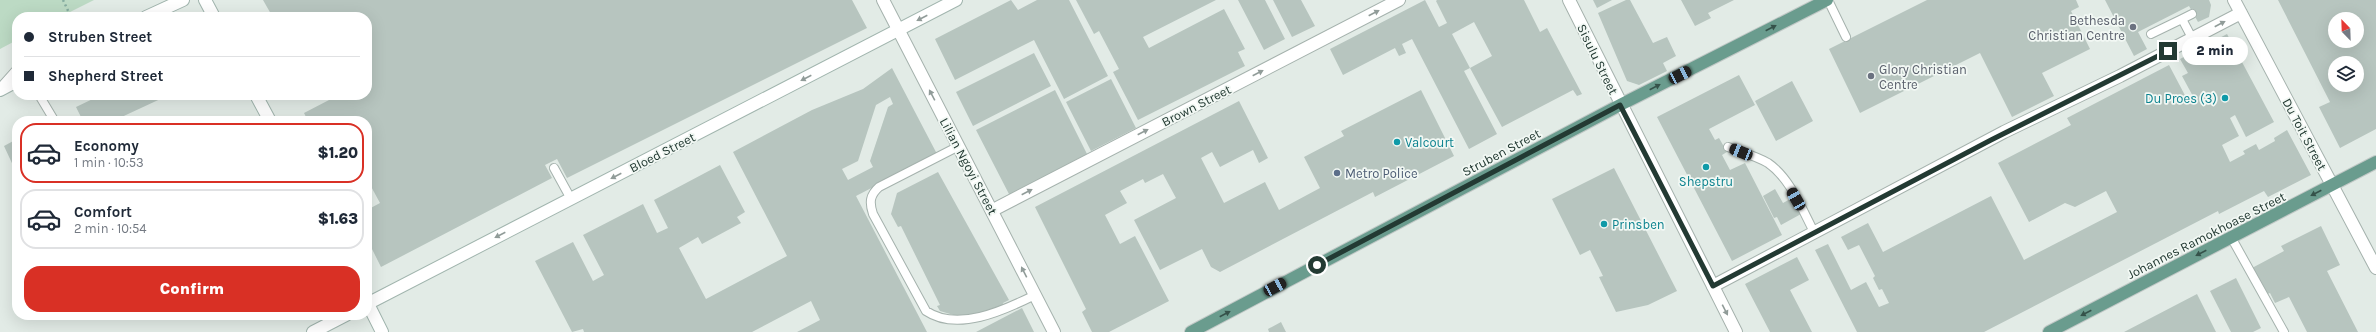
<!DOCTYPE html>
<meta charset="utf-8">
<style>
body{margin:0;font-family:Karla,sans-serif;background:#f6f6f7;color:#1f2937;height:100vh;display:flex;flex-direction:column;font-size:15px;white-space:nowrap}
*{box-sizing:border-box;margin:0}
p{font-size:13px;color:#747a83}
.icon{flex:none;width:22px;height:22px;fill:none;stroke:currentColor;stroke-width:2;stroke-linecap:round;stroke-linejoin:round}
.map{position:relative;flex:1;overflow:hidden}
.details{position:absolute;left:12px;top:116px;width:360px;height:204px;display:flex;flex-direction:column;background:#fff;border-radius:16px;box-shadow:0 4px 16px #0002}
.details>*{flex:none}
.top-card{position:absolute;left:12px;top:12px;width:360px;height:88px;border-radius:16px;box-shadow:0 4px 16px #0002;display:grid;align-content:center;height:88px;padding:0 12px;background:#fff}
.needle{width:26px;rotate:337deg}
.controls{position:absolute;left:2328px;top:12px;display:grid;gap:8px}
.controls a{display:grid;place-items:center;width:36px;height:36px;border-radius:50%;background:#fff;box-shadow:0 4px 16px #0002;font-size:20px}
.end{position:absolute;width:18px;height:18px;margin:-9px;border:5px solid #233a33;background:#fff;box-shadow:0 0 0 2px #fff}
.from{border-radius:50%}
.bubble{position:absolute;height:28px;border-radius:14px;background:#fff;box-shadow:0 4px 16px #0002;font-size:13px;font-weight:800;line-height:28px;text-align:center}
.car{position:absolute;width:12px;height:24px;margin:-12px -6px;border-radius:5px;box-shadow:0 0 3px 1px #0007;background:linear-gradient(#222 24%,#8ab4d8 0 40%,#222 0 76%,#8ab4d8 0 86%,#222 0)}
.top-card b{display:flex;align-items:center;gap:14px;height:38px;font-size:15px}
.top-card b+b{border-top:1px solid #e0e1e3}
.top-card i{width:10px;height:10px;background:#1f2937}
ul{padding:7px 0 0;list-style:none}
li{display:flex;align-items:center;gap:12px;height:60px;margin:0 8px 6px;padding:0 4px;border:2px solid #e0e1e3;border-radius:16px}
li div{flex:1}
li b{display:block;font-size:15px}
li em{font-style:normal;font-weight:800}
li.selected{border-color:#d93025}
li>.icon{width:36px;height:36px;stroke-width:1.5}
.primary-button{display:flex;gap:8px;margin-top:auto;padding:8px 12px}
.primary-button a{flex:1;height:46px;border-radius:16px;background:#d93025;color:#fff;font-size:16px;font-weight:800;line-height:46px;text-align:center}
.map>svg:first-child{display:block}
.green{fill:#bcdac4}
.building{fill:#b7c5bf;fill-rule:evenodd}
.lines{fill:none;stroke-linecap:round;stroke-linejoin:round}
.service-casing{stroke:#a5b2ad;stroke-width:10}
.minor-casing{stroke:#a5b2ad;stroke-width:14}
.tertiary-casing{stroke:#a5b2ad;stroke-width:14}
.secondary-casing{stroke:#a1b5ae;stroke-width:14}
.primary-casing{stroke:#c1c8c6;stroke-width:14}
.path{stroke:#85ac9f;stroke-width:2.5;stroke-dasharray:2 3;stroke-linecap:butt}
.service{stroke:#fff;stroke-width:8}
.minor{stroke:#fff;stroke-width:12}
.tertiary{stroke:#fff;stroke-width:12}
.secondary{stroke:#fff;stroke-width:12}
.primary{stroke:#6a9c8e;stroke-width:12}
.oneway{fill:#919c99}
.oneway2{fill:#35524a}
.route{stroke:#233a33;stroke-width:5}
.worship-dot{fill:#6b7280;stroke:#f2f8f4;stroke-width:1.5}
.culture-dot{fill:#0f9aa8;stroke:#f2f8f4;stroke-width:1.5}
.service-dot{fill:#5c6f8a;stroke:#f2f8f4;stroke-width:1.5}
.labels{text-anchor:middle;stroke-width:3.5;stroke-linejoin:round;paint-order:stroke}
.worship-label{font-size:13px;fill:#5b616d;stroke:#f2f8f4;text-anchor:end}
.street-label{font-size:13px;fill:#233a33;stroke:#f2f8f4}
.culture-label{font-size:13px;fill:#0d838f;stroke:#f2f8f4;text-anchor:start}
.service-label{font-size:13px;fill:#4e5e75;stroke:#f2f8f4;text-anchor:start}
</style>
<div class="map">
<svg width="2376" height="332" viewBox="0 0 2376 332">
<rect width="100%" height="100%" fill="#e2ebe6"/>
<path class="green" d="M0 0H94L60 17H17V40L0 49Z"/>
<path class="building" d="M263 0H852L867 28 567 178 557 159 545 165 552 178 381 267 367 239V210L380 203 367 179 372 159 367 150V121H308L304 113 329 100 326 95H367V17H270L271 14Z
M1011 0 1018 10 1037 0H1069L1108 76 1064 99 1034 40 955 80 935 39Z
M1076 0H1216L1143 37 1149 48 1224 9 1245 49 1238 52 1245 66 1138 120 1113 72 1119 69 1099 31 1094 34Z
M1238 0H1265L1285 39 1264 50Z
M1273 0H1301L1315 26 1292 37Z
M1425 0 1439 27 1447 23 1436 1 1437 0H1524L1540 32 1547 28 1582 94 1577 96 1573 90 1502 127 1470 68 1492 56 1474 22 1452 34 1470 68 1464 71 1497 134 1469 149 1412 39 1402 44 1406 53 1399 56 1395 48 1343 75 1330 49Z
M1593 0H1612L1597 8Z
M1626 0H1630L1653 43 1667 37 1676 56 1663 63 1667 71 1639 85 1627 81 1598 13Z
M1681 0H1734L1708 13 1711 18 1695 26Z
M1927 0H2076L2079 7 2071 11 2090 49 2042 73 2054 96 2012 117 1980 53 1860 113 1829 49Z
M2105 0H2209L2211 5 2209 17 2198 22 2189 6 2138 32 2147 49 2134 56Z
M2278 0H2376V129L2340 148 2319 107 2330 102ZM2335 19H2357V41H2335ZM2335 63H2357V85H2335Z
M2227 34 2274 122 2246 137 2235 115 2230 118 2239 136 2222 145 2230 162 2245 154 2243 151 2256 144 2259 150 2275 141 2274 138 2287 130 2311 175 2268 197 2264 191 2219 214 2218 211 1984 332H1857L1815 250 1828 244 1851 290 1866 282 1879 307 1889 303 1882 289 1879 290 1873 278 1875 276 1859 245 1848 250 1841 237 1868 223 1883 252 1991 196 2024 260 2117 212 2106 191 2075 207 2065 203 2029 222 1998 163 2071 125 2067 118 2169 65 2189 103 2195 100 2182 76 2188 73 2180 59Z
M1034 53 1051 86 973 126 956 92Z
M892 68 937 154 856 196 927 332H797L820 320 811 301 752 332H584L583 329 572 332 535 261 573 242 593 281 604 275 583 235 643 204 657 233 668 228 654 200 720 165 745 212 737 217 741 223 702 244 698 237 679 248 706 299 787 256 733 152 812 110 863 89ZM890 97 893 104 888 107 870 161 873 167 848 180 842 169 858 161 876 105Z
M1739 75 1755 105 1709 129 1715 140 1719 138 1727 152 1722 155 1730 170 1745 163 1782 235 1732 261 1657 117Z
M1111 79 1136 128 1091 151 1066 102Z
M1792 81 1813 121 1776 141 1755 101Z
M1055 90 1088 156 1010 196 976 130Z
M1421 90 1454 156 1375 197 1373 192 1220 272 1211 267 1202 249 1160 270 1134 220 1176 198 1163 174 1145 183 1143 179 1120 191 1127 203 1105 215 1120 244 1135 236 1169 301 1109 332H1092L1082 312 1086 309 1035 207 1239 101 1268 158 1259 163 1253 150 1220 167 1212 152 1201 158 1224 203 1265 182 1279 210 1320 188 1304 157 1344 136 1341 131Z
M101 95H169L113 121H83L76 107Z
M17 139V174L4 146Z
M1614 168 1677 291 1648 305 1616 312 1599 277 1603 276 1590 250 1580 255 1552 199Z
M938 172 1009 300 1003 303 1002 310 977 322 940 311 937 306 940 305 901 226 898 227 891 214 897 193Z
M1775 189 1783 203 1792 198 1801 214 1781 225 1777 217 1774 218 1763 196Z
M2321 226 2340 265 2327 271 2358 332H2307L2289 297 2275 303 2270 293 2265 295 2252 268 2284 251 2281 246Z
M1797 257 1809 280 1790 290 1812 332H1770L1745 284Z
M2236 278 2261 328 2253 332H2231L2210 291Z
M2197 294 2216 332H2124Z
M1022 308 1034 332H976Z
M1281 322 1286 332H1269L1268 329Z"/>
<g class="lines">
<defs>
<path id="service" d="M1828 0 1846 37
M2182 19 2192 14
M2151 34 2182 19 2192 38
M1 87 17 69
M39 95 54 120
M959 146 879 187C870 195 869 202 873 214L926 311C957 332 1003 311 1035 295
M1728 147C1741 152 1756 156 1768 163 1790 178 1802 209 1814 232
M554 168 571 199
M2231 237 2284 332"/>
<path id="minor" d="M2234 0 2376 268
M993 210 1399 0
M1713 286 2004 132 2120 76 2241 13"/>
<path id="tertiary" d="M883 0 1054 332
M1569 0 1736 332"/>
<path id="secondary" d="M205 0 214 17
M146 17 183 0
M0 90 17 81
M256 95 270 121
M367 302 382 332
M367 304 956 0
M313 332 346 315"/>
<path id="primary" d="M1191 332 1620 105 1827 0
M2049 332 2376 162"/>
</defs>
<use href="#service" class="service-casing"/>
<use href="#minor" class="minor-casing"/>
<use href="#tertiary" class="tertiary-casing"/>
<use href="#secondary" class="secondary-casing"/>
<use href="#primary" class="primary-casing"/>
<path class="path" d="M63 0 71 17"/>
<use href="#service" class="service"/>
<use href="#minor" class="minor"/>
<use href="#tertiary" class="tertiary"/>
<use href="#secondary" class="secondary"/>
<use href="#primary" class="primary"/>
</g>
<defs><path id="oneway-solid" d="M-6-.8H1V-3.2L6.5 0L1 3.2V.8H-6Z"/></defs>
<g class="oneway">
<use href="#oneway-solid" transform="translate(1374 13) rotate(-27)"/>
<use href="#oneway-solid" transform="translate(922 18) rotate(153)"/>
<use href="#oneway-solid" transform="translate(2220 24) rotate(-28)"/>
<use href="#oneway-solid" transform="translate(1258 73) rotate(-27)"/>
<use href="#oneway-solid" transform="translate(806 78) rotate(153)"/>
<use href="#oneway-solid" transform="translate(932 95) rotate(-118)"/>
<use href="#oneway-solid" transform="translate(1143 132) rotate(-27)"/>
<use href="#oneway-solid" transform="translate(616 176) rotate(153)"/>
<use href="#oneway-solid" transform="translate(1027 192) rotate(-27)"/>
<use href="#oneway-solid" transform="translate(500 235) rotate(153)"/>
<use href="#oneway-solid" transform="translate(1024 272) rotate(-117)"/>
<use href="#oneway-solid" transform="translate(1725 310) rotate(63)"/>
</g>
<g class="oneway2">
<use href="#oneway-solid" transform="translate(1771 28) rotate(-27)"/>
<use href="#oneway-solid" transform="translate(1655 87) rotate(-27)"/>
<use href="#oneway-solid" transform="translate(2316 193) rotate(153)"/>
<use href="#oneway-solid" transform="translate(2201 253) rotate(153)"/>
<use href="#oneway-solid" transform="translate(2086 313) rotate(153)"/>
<use href="#oneway-solid" transform="translate(1225 314) rotate(-28)"/>
</g>
<g class="lines">
<path class="route" d="M1317 265 1620 105 1713 286 1991 140 2168 51"/>
</g>
<g class="worship-dot">
<circle cx="2133" cy="27" r="4"/>
<circle cx="1871" cy="76" r="4"/>
</g>
<g class="culture-dot">
<circle cx="2225" cy="98" r="4"/>
<circle cx="1397" cy="142" r="4"/>
<circle cx="1706" cy="167" r="4"/>
<circle cx="1604" cy="224" r="4"/>
</g>
<circle class="service-dot" cx="1337" cy="173" r="4"/>
<g class="labels">
<g class="worship-label">
<text x="2125" y="25">Bethesda<tspan x="2125" dy="15">Christian Centre</tspan></text>
<text x="1879" y="74" text-anchor="start">Glory Christian<tspan x="1879" dy="15">Centre</tspan></text>
</g>
<g class="street-label">
<text transform="translate(1598 59) rotate(64)" y="5">Sisulu Street</text>
<text transform="translate(1196 105) rotate(-27)" y="5">Brown Street</text>
<text transform="translate(2305 134) rotate(62)" y="5">Du Toit Street</text>
<text transform="translate(662 152) rotate(-27)" y="5">Bloed Street</text>
<text transform="translate(1501 152) rotate(-28)" y="5">Struben Street</text>
<text transform="translate(969 166) rotate(62)" y="5">Lilian Ngoyi Street</text>
<text transform="translate(2206 235) rotate(-27)" y="5">Johannes Ramokhoase Street</text>
</g>
<g class="culture-label">
<text x="2217" y="103" text-anchor="end">Du Proes (3)</text>
<text x="1405" y="147">Valcourt</text>
<text x="1706" y="186" text-anchor="middle">Shepstru</text>
<text x="1612" y="229">Prinsben</text>
</g>
<g class="service-label">
<text x="1345" y="178">Metro Police</text>
</g>
</g>
</svg>
<div class="controls">
<a><svg class="needle" viewBox="-14 -14 28 28"><path d="M0-13l5 13h-10z" fill="#e53935"/><path d="M0 13l5-13h-10z" fill="#747a83"/></svg></a>
<a><svg class="icon" aria-label="layers" viewBox="0 0 24 24"><path d="M12 4l9 5-9 5-9-5zM3 14l9 5 9-5"/></svg></a>
</div>
<i class="end from" style="left:1317px;top:265px"></i>
<i class="end" style="left:2168px;top:51px"></i>
<div class="bubble" style="left:2182px;top:37px;width:66px">2 min</div>
<i class="car" style="left:1680px;top:75px;rotate:63deg"></i>
<i class="car" style="left:1741px;top:152px;rotate:292deg"></i>
<i class="car" style="left:1796px;top:199px;rotate:330deg"></i>
<i class="car" style="left:1275px;top:287px;rotate:62deg"></i>
<div class="top-card">
<b><i class="from"></i>Struben Street</b>
<b><i></i>Shepherd Street</b>
</div>
<section class="details">
<ul>
<li class="selected"><svg class="icon" aria-label="car" viewBox="0 0 24 24"><path d="M5 17H2v-5l4-1 3-4h7l3 4 3 1v5h-3M9 17h6M6 11h13"/><circle cx="7" cy="17" r="2"/><circle cx="17" cy="17" r="2"/></svg><div><b>Economy</b><p>1 min · 10:53</p></div><em>$1.20</em></li>
<li><svg class="icon" aria-label="car" viewBox="0 0 24 24"><path d="M5 17H2v-5l4-1 3-4h7l3 4 3 1v5h-3M9 17h6M6 11h13"/><circle cx="7" cy="17" r="2"/><circle cx="17" cy="17" r="2"/></svg><div><b>Comfort</b><p>2 min · 10:54</p></div><em>$1.63</em></li>
</ul>
<div class="primary-button"><a>Confirm</a></div>
</section>
</div>
